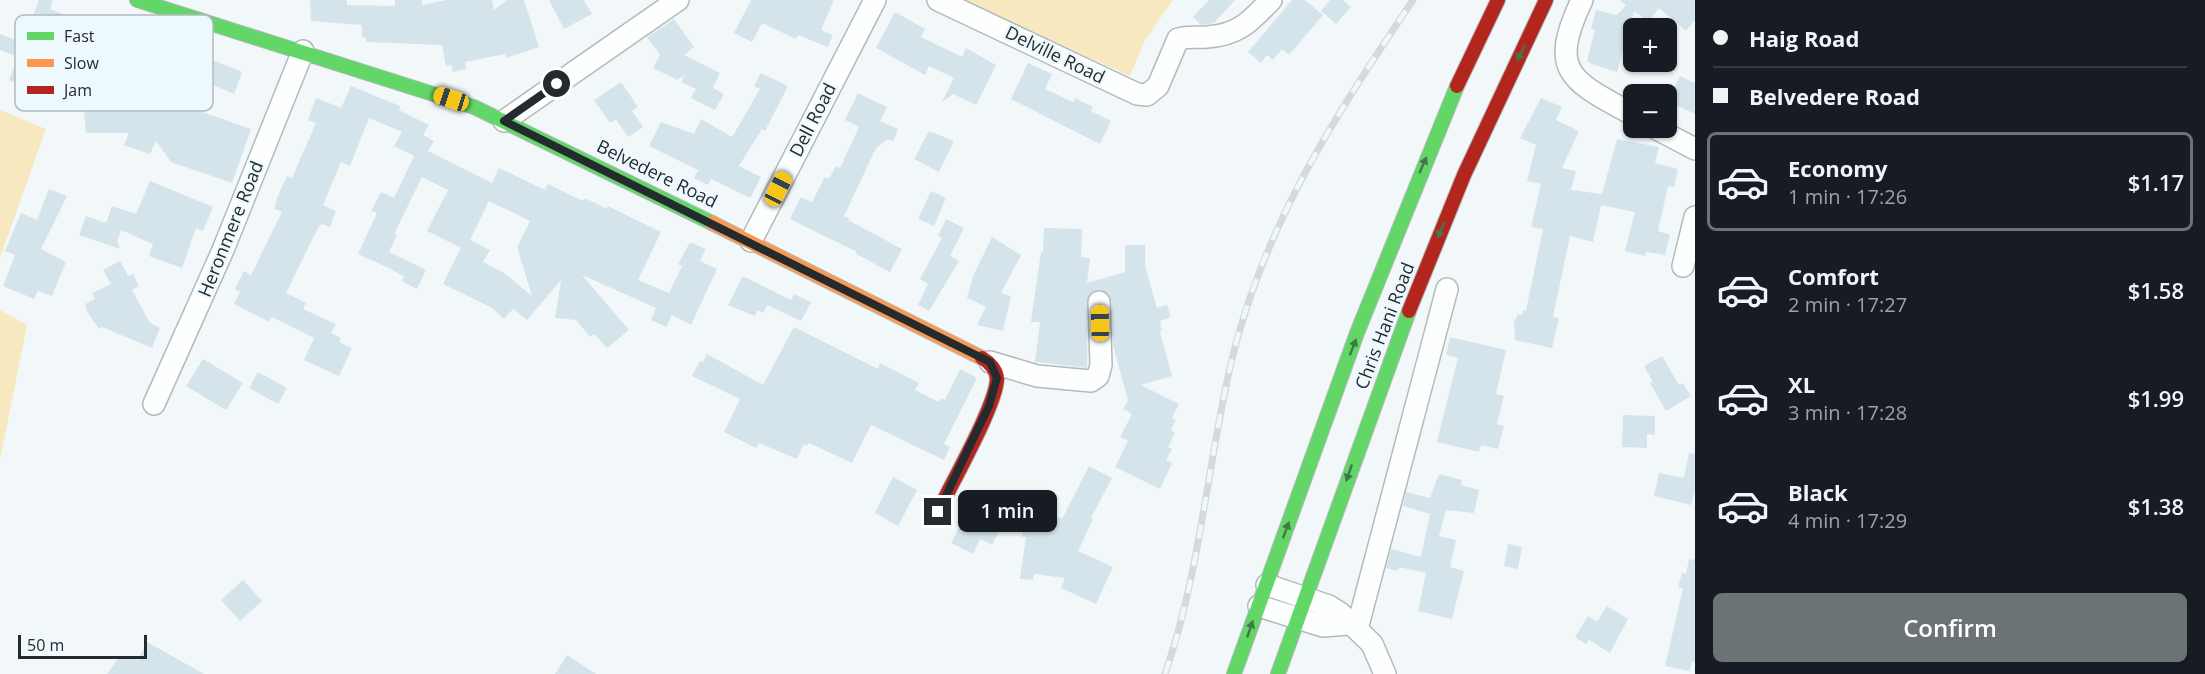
<!DOCTYPE html>
<meta charset="utf-8">
<style>
body{margin:0;font-family:"Open Sans",sans-serif;background:#242831;color:#f1f3f6;height:100vh;display:flex;flex-direction:column;font-size:22px;white-space:nowrap}
*{box-sizing:border-box;margin:0}
p{font-size:20px;color:#9ea1a6}
.icon{flex:none;width:33px;height:33px;fill:none;stroke:currentColor;stroke-width:2;stroke-linecap:round;stroke-linejoin:round}
.map{position:relative;flex:1;overflow:hidden}
.panel{display:flex;flex-direction:column;background:#171b24;width:510px}
.panel>*{flex:none}
.hud{display:grid;align-content:center;height:132px;padding:0 18px;background:#171b24}
.controls{position:absolute;left:1623px;top:18px;display:grid;gap:12px}
.controls a{display:grid;place-items:center;width:54px;height:54px;border-radius:9px;background:#171b24;box-shadow:0 2px 4px #0004;font-size:30px}
.scale{position:absolute;left:18px;bottom:15px;width:129px;box-sizing:border-box;padding-left:6px;border:3px solid #242b2e;border-top:0;font-size:16px;line-height:21px;white-space:nowrap;color:#242b2e;-webkit-text-stroke:4px #eef9fe;paint-order:stroke}
.end{position:absolute;width:27px;height:27px;margin:-14px;border:8px solid #242b2e;background:#fff;box-shadow:0 0 0 3px #fff}
.from{border-radius:50%}
.bubble{position:absolute;height:42px;border-radius:9px;background:#171b24;box-shadow:0 2px 4px #0004;font-size:20px;font-weight:600;line-height:42px;text-align:center}
.car{position:absolute;width:18px;height:36px;margin:-18px -9px;border-radius:8px;box-shadow:0 0 4px 2px #0007;background:linear-gradient(#f5c518 24%,#345 0 40%,#f5c518 0 76%,#345 0 86%,#f5c518 0)}
.hud b{display:flex;align-items:center;gap:21px;height:57px;font-size:22px}
.hud b+b{border-top:2px solid #363941}
.hud i{width:15px;height:15px;background:#f1f3f6}
ul{padding:0;list-style:none}
li{display:flex;align-items:center;gap:18px;height:99px;margin:0 12px 9px;padding:0 6px;border:3px solid transparent;border-radius:9px}
li div{flex:1}
li b{display:block;font-size:22px}
li em{font-style:normal;font-weight:600}
li.current{border-color:#6c7375}
li>.icon{width:54px;height:54px;stroke-width:1.5}
.button{display:flex;gap:12px;margin-top:auto;padding:12px 18px}
.button a{flex:1;height:69px;border-radius:9px;background:#6c7375;color:#fff;font-size:24px;font-weight:600;line-height:69px;text-align:center}
main{display:flex;flex:1;min-height:0}
.map>svg:first-child{display:block}
.green{fill:#f8e8bf}
.building{fill:#d5e4ea;fill-rule:evenodd}
.lines{fill:none;stroke-linecap:round;stroke-linejoin:round}
.street-casing{stroke:#b4babc;stroke-width:24}
.fast-casing{stroke:#b4babc;stroke-width:16}
.slow-casing{stroke:#b4babc;stroke-width:16}
.jam-casing{stroke:#b4babc;stroke-width:16}
.street{stroke:#fdfefe;stroke-width:21}
.fast{stroke:#63d668;stroke-width:14}
.slow{stroke:#ff974d;stroke-width:14}
.jam{stroke:#b3261e;stroke-width:14}
.rail-casing{stroke:#d6d8d9;stroke-width:7}
.rail{stroke:#eef9fe;stroke-width:4.5;stroke-dasharray:14;stroke-linecap:butt}
.oneway{fill:#407848}
.route{stroke:#242b2e;stroke-width:8}
.labels{text-anchor:middle;stroke-width:5;stroke-linejoin:round;paint-order:stroke}
.street-label{font-size:18px;fill:#242b2e;stroke:#eef9fe}
.key{fill:#eef9fe;stroke:#b1bbc0;stroke-width:1.5}
.key-label{font-size:16px;fill:#242b2e}
</style>
<main>
<div class="map">
<svg width="1695" height="674" viewBox="0 0 1695 674">
<rect width="100%" height="100%" fill="#f2f8fa"/>
<path class="green" d="M962 0H1173L1145 40 1130 76Z
M0 110 46 129 0 258Z
M0 310 27 325 0 460Z"/>
<path class="building" d="M39 0H53L50 9 65 15 63 19 116 43 124 25 154 34 138 73 101 57 89 86 146 89 145 92 251 129 232 183 171 162 156 141 150 154 124 145 129 133H86L83 102 47 87 45 94 9 80 18 57 0 50V34L23 43Z
M310 0H347V5L395 6V0H422V5L446 0H492L494 10 507 0H524L539 47 506 58 505 54 465 62 466 69 453 72 451 65 446 66 442 45 366 42V38L362 37V25L311 21Z
M549 0H584L592 14 564 29Z
M751 0H834L821 30 833 35 828 47 798 35 796 39 762 23 752 42 734 33Z
M1209 0H1235L1214 23 1201 25 1193 17Z
M1292 0H1305L1323 15 1289 55 1282 49 1273 60 1267 55 1261 63 1248 52Z
M1330 0H1343L1351 7 1336 24 1321 11Z
M1620 0H1695V20L1686 31 1659 8 1649 21 1634 12 1617 72 1592 64 1587 61 1595 30 1591 29 1596 10 1617 15 1626 5Z
M895 12 925 29 921 37 962 57 966 48 996 65 976 105 953 94 942 102 954 78 929 66 925 75 876 48Z
M674 19 694 47 684 55 720 73 713 88 724 94 715 110 691 98 696 89 681 82 685 75 677 80 653 68 660 55 647 37Z
M210 59 242 72 234 94 185 73 190 60 207 66Z
M1028 63 1052 74 1045 89 1073 102 1075 98 1093 107 1091 111 1111 121 1100 144 1011 99Z
M761 73 788 86 765 131 762 129 739 166 761 177 750 198 711 179 708 185 694 178 698 170 649 146 661 122 694 134 701 119 732 137 760 89 754 86Z
M1680 76 1695 83V114L1668 101Z
M621 82 638 107 632 111 643 127 628 137 616 119 610 123 594 100Z
M351 86 400 106 399 110 429 125 423 135 434 141 428 151 492 183 499 168 545 190 548 184 583 201 585 198 607 209 608 206 661 232 638 280 669 293 682 266 678 264 690 242 706 249 700 261 717 269 691 325 672 315 666 327 651 320 656 308 582 275 629 330 607 348 594 334 590 337 576 320 555 318 561 280 527 320 513 309 504 319 492 308 443 284 461 248 427 231 448 190 422 177 394 234 397 235 389 252 426 270 417 289 402 281 404 277 391 269 358 254 377 213 371 211 381 192 394 198 414 156 394 146 402 132 369 118 350 166 341 162 323 205 336 211 330 227 322 224 318 228 286 293 306 303 303 309 336 324 331 333 341 338 339 342 352 348 339 376 304 360 314 338 272 317 269 322 234 304 240 292 235 289 244 271 251 275 282 212 274 209 277 198 287 176 292 178 316 123 308 120 316 98 341 108ZM489 201 530 221 517 247 532 296 504 273 483 262 490 250 470 240Z
M858 93 887 107 880 121 898 129 893 141 888 139 876 148 844 216 849 218 848 220 902 249 890 272 856 254 857 252 790 219 801 197 812 202 825 177 829 179 836 166 840 168 859 127 845 120Z
M1541 98 1562 107 1556 120 1579 131 1562 168 1576 171 1571 190 1602 194 1617 139 1659 147 1655 163 1678 169 1674 187 1668 186 1658 231 1670 235 1665 255 1646 252 1645 256 1625 251 1635 212 1601 205 1593 242 1570 236 1553 317 1559 318 1552 348 1515 340 1514 322 1518 314 1522 315 1523 310H1526L1543 229 1531 227 1541 184 1527 181 1536 145 1520 138Z
M929 131 954 141 939 172 914 159Z
M150 181 213 207 203 231 196 228 182 268 149 256 153 244 121 230 117 242 120 249 79 235 86 216 106 223 112 206 136 214Z
M49 189 67 196 41 249 66 262 52 296 38 291 34 299 3 286 15 255 5 251 21 213 37 220Z
M931 191 946 198 934 226 918 219Z
M946 219 964 228 950 256 959 261 929 311 918 305 928 284 920 279 942 238 938 236Z
M1044 228 1082 229 1081 257 1090 258 1087 283 1125 272V245H1145V266L1157 308 1167 305 1171 317 1160 321 1162 331 1160 332 1172 376 1141 385 1179 404 1172 418 1176 420 1171 430 1175 433 1168 447 1172 449 1166 460 1172 463 1160 489 1115 467 1128 441 1120 437 1132 414 1123 409 1128 400 1113 345 1109 295 1098 289 1088 297 1087 368 1035 362 1040 322H1031L1041 252 1043 253Z
M992 237 1021 255 1001 293 1011 296 1003 331 977 325 986 307 967 298 973 276Z
M120 261 128 276 133 274 139 286 132 290 150 323 160 328 152 348 102 327 99 329 87 312 85 304 95 299 92 293 111 284 103 270Z
M743 276 791 300 794 294 811 302 801 321 767 305 763 313 758 310 755 316 728 305Z
M794 327 878 369 880 363 919 383 915 390 939 402 941 398 945 400 960 369 977 378 944 444 950 447 944 460 871 425 852 463 809 443 807 446 804 444 797 459 759 443 756 448 724 432 740 399 692 376 700 361 703 362 707 354 763 385Z
M1450 337 1506 350 1496 394 1504 396 1497 424 1504 426 1498 449 1481 445 1479 452 1437 442 1458 358 1446 355Z
M1662 356 1679 385 1683 383 1691 396 1666 411 1650 383 1653 382 1644 366Z
M203 359 243 383 226 410 186 386Z
M258 372 287 388 278 404 249 388Z
M1623 415 1655 416V435L1647 434V448L1622 447Z
M1689 453 1695 454V490L1691 505 1654 496 1659 473 1684 478Z
M1089 466 1112 478 1091 518 1093 519 1078 551 1113 567 1096 604 1061 588 1065 578 1034 574 1033 580 1020 579 1026 537H1022L1025 520 1041 521 1046 511 1062 519Z
M1439 474 1462 480 1461 485 1479 490 1474 513 1446 510 1439 536 1456 540 1450 567 1464 571 1452 619 1418 611 1426 573 1399 567 1398 571 1386 568 1391 549 1421 557 1430 514 1403 506 1406 492 1430 498Z
M893 477 917 490 898 526 875 513Z
M976 495 1009 512 992 545 980 539 973 554 951 543Z
M1508 544 1522 547 1518 569 1504 566Z
M1689 559 1695 560V662L1692 661 1689 671 1665 666 1683 588 1678 587 1682 573 1686 574Z
M243 580 262 601 240 621 221 600Z
M1607 606 1628 619 1610 653 1589 640 1586 644 1575 637 1588 616 1597 622Z
M147 642 204 674H107L120 656 138 660Z
M567 655 596 674H555Z"/>
<g class="lines">
<defs>
<path id="street" d="M938 0 1137 94 1147 95 1158 86 1178 39C1189 36 1196 38 1207 37 1238 35 1250 22 1271 0
M1582 0C1547 73 1572 81 1634 115
M504 121 678 0
M1655 128 1695 149
M751 241 875 0
M1683 266 1695 217
M990 362 1037 376 1091 381 1098 376 1101 365 1099 302
M154 404 223 250 303 51
M1267 585 1329 606 1340 613 1372 644 1385 674
M1259 606 1323 626 1349 624
M1357 629 1447 289"/>
<path id="fast" d="M137 0 474 107 712 223
M1234 674 1357 333 1457 86
M1278 674 1409 311"/>
<path id="slow" d="M712 223 982 358"/>
<path id="jam" d="M1457 86 1498 0
M1409 311 1464 175 1546 0
M938 512C951 484 996 406 997 379 997 370 989 362 982 358"/>
</defs>
<use href="#street" class="street-casing"/>
<use href="#fast" class="fast-casing"/>
<use href="#slow" class="slow-casing"/>
<use href="#jam" class="jam-casing"/>
<use href="#street" class="street"/>
<use href="#fast" class="fast"/>
<use href="#slow" class="slow"/>
<use href="#jam" class="jam"/>
<defs>
<path id="rail" d="M1165 674C1200 573 1207 467 1231 363 1264 224 1335 116 1413 0"/>
</defs>
<use href="#rail" class="rail-casing"/>
<use href="#rail" class="rail"/>
</g>
<defs><path id="oneway-solid" d="M-6-.8H1V-3.2L6.5 0L1 3.2V.8H-6Z" transform="scale(1.5)"/></defs>
<g class="oneway">
<use href="#oneway-solid" transform="translate(1521 53) rotate(116)"/>
<use href="#oneway-solid" transform="translate(1423 165) rotate(-66)"/>
<use href="#oneway-solid" transform="translate(1441 230) rotate(113)"/>
<use href="#oneway-solid" transform="translate(1353 347) rotate(-69)"/>
<use href="#oneway-solid" transform="translate(1349 473) rotate(109)"/>
<use href="#oneway-solid" transform="translate(1286 530) rotate(-70)"/>
<use href="#oneway-solid" transform="translate(1250 629) rotate(-71)"/>
</g>
<g class="lines">
<path class="route" d="M557 84 504 121 990 362 997 378 989 406 938 512"/>
</g>
<g class="labels">
<g class="street-label">
<text transform="translate(1055 55) rotate(26)" y="6">Delville Road</text>
<text transform="translate(813 120) rotate(-63)" y="6">Dell Road</text>
<text transform="translate(657 174) rotate(26)" y="6">Belvedere Road</text>
<text transform="translate(231 229) rotate(-68)" y="6">Heronmere Road</text>
<text transform="translate(1385 326) rotate(-69)" y="6">Chris Hani Road</text>
</g>
</g>
<rect x="15" y="15" width="198" height="96" rx="9" class="key"/>
<rect x="27" y="32" width="27" height="8" fill="#63d668"/>
<rect x="27" y="59" width="27" height="8" fill="#ff974d"/>
<rect x="27" y="86" width="27" height="8" fill="#b3261e"/>
<g class="key-label">
<text x="64" y="42">Fast</text>
<text x="64" y="69">Slow</text>
<text x="64" y="96">Jam</text>
</g>
</svg>
<div class="controls">
<a>+</a>
<a>−</a>
</div>
<div class="scale">50 m</div>
<i class="end from" style="left:557px;top:84px"></i>
<i class="end" style="left:938px;top:512px"></i>
<div class="bubble" style="left:958px;top:490px;width:99px">1 min</div>
<i class="car" style="left:451px;top:99px;rotate:288deg"></i>
<i class="car" style="left:778px;top:189px;rotate:27deg"></i>
<i class="car" style="left:1100px;top:323px;rotate:359deg"></i>
</div>
<section class="panel">
<div class="hud">
<b><i class="from"></i>Haig Road</b>
<b><i></i>Belvedere Road</b>
</div>
<ul>
<li class="current"><svg class="icon" aria-label="car" viewBox="0 0 24 24"><path d="M5 17H2v-5l4-1 3-4h7l3 4 3 1v5h-3M9 17h6M6 11h13"/><circle cx="7" cy="17" r="2"/><circle cx="17" cy="17" r="2"/></svg><div><b>Economy</b><p>1 min · 17:26</p></div><em>$1.17</em></li>
<li><svg class="icon" aria-label="car" viewBox="0 0 24 24"><path d="M5 17H2v-5l4-1 3-4h7l3 4 3 1v5h-3M9 17h6M6 11h13"/><circle cx="7" cy="17" r="2"/><circle cx="17" cy="17" r="2"/></svg><div><b>Comfort</b><p>2 min · 17:27</p></div><em>$1.58</em></li>
<li><svg class="icon" aria-label="car" viewBox="0 0 24 24"><path d="M5 17H2v-5l4-1 3-4h7l3 4 3 1v5h-3M9 17h6M6 11h13"/><circle cx="7" cy="17" r="2"/><circle cx="17" cy="17" r="2"/></svg><div><b>XL</b><p>3 min · 17:28</p></div><em>$1.99</em></li>
<li><svg class="icon" aria-label="car" viewBox="0 0 24 24"><path d="M5 17H2v-5l4-1 3-4h7l3 4 3 1v5h-3M9 17h6M6 11h13"/><circle cx="7" cy="17" r="2"/><circle cx="17" cy="17" r="2"/></svg><div><b>Black</b><p>4 min · 17:29</p></div><em>$1.38</em></li>
</ul>
<div class="button"><a>Confirm</a></div>
</section>
</main>
